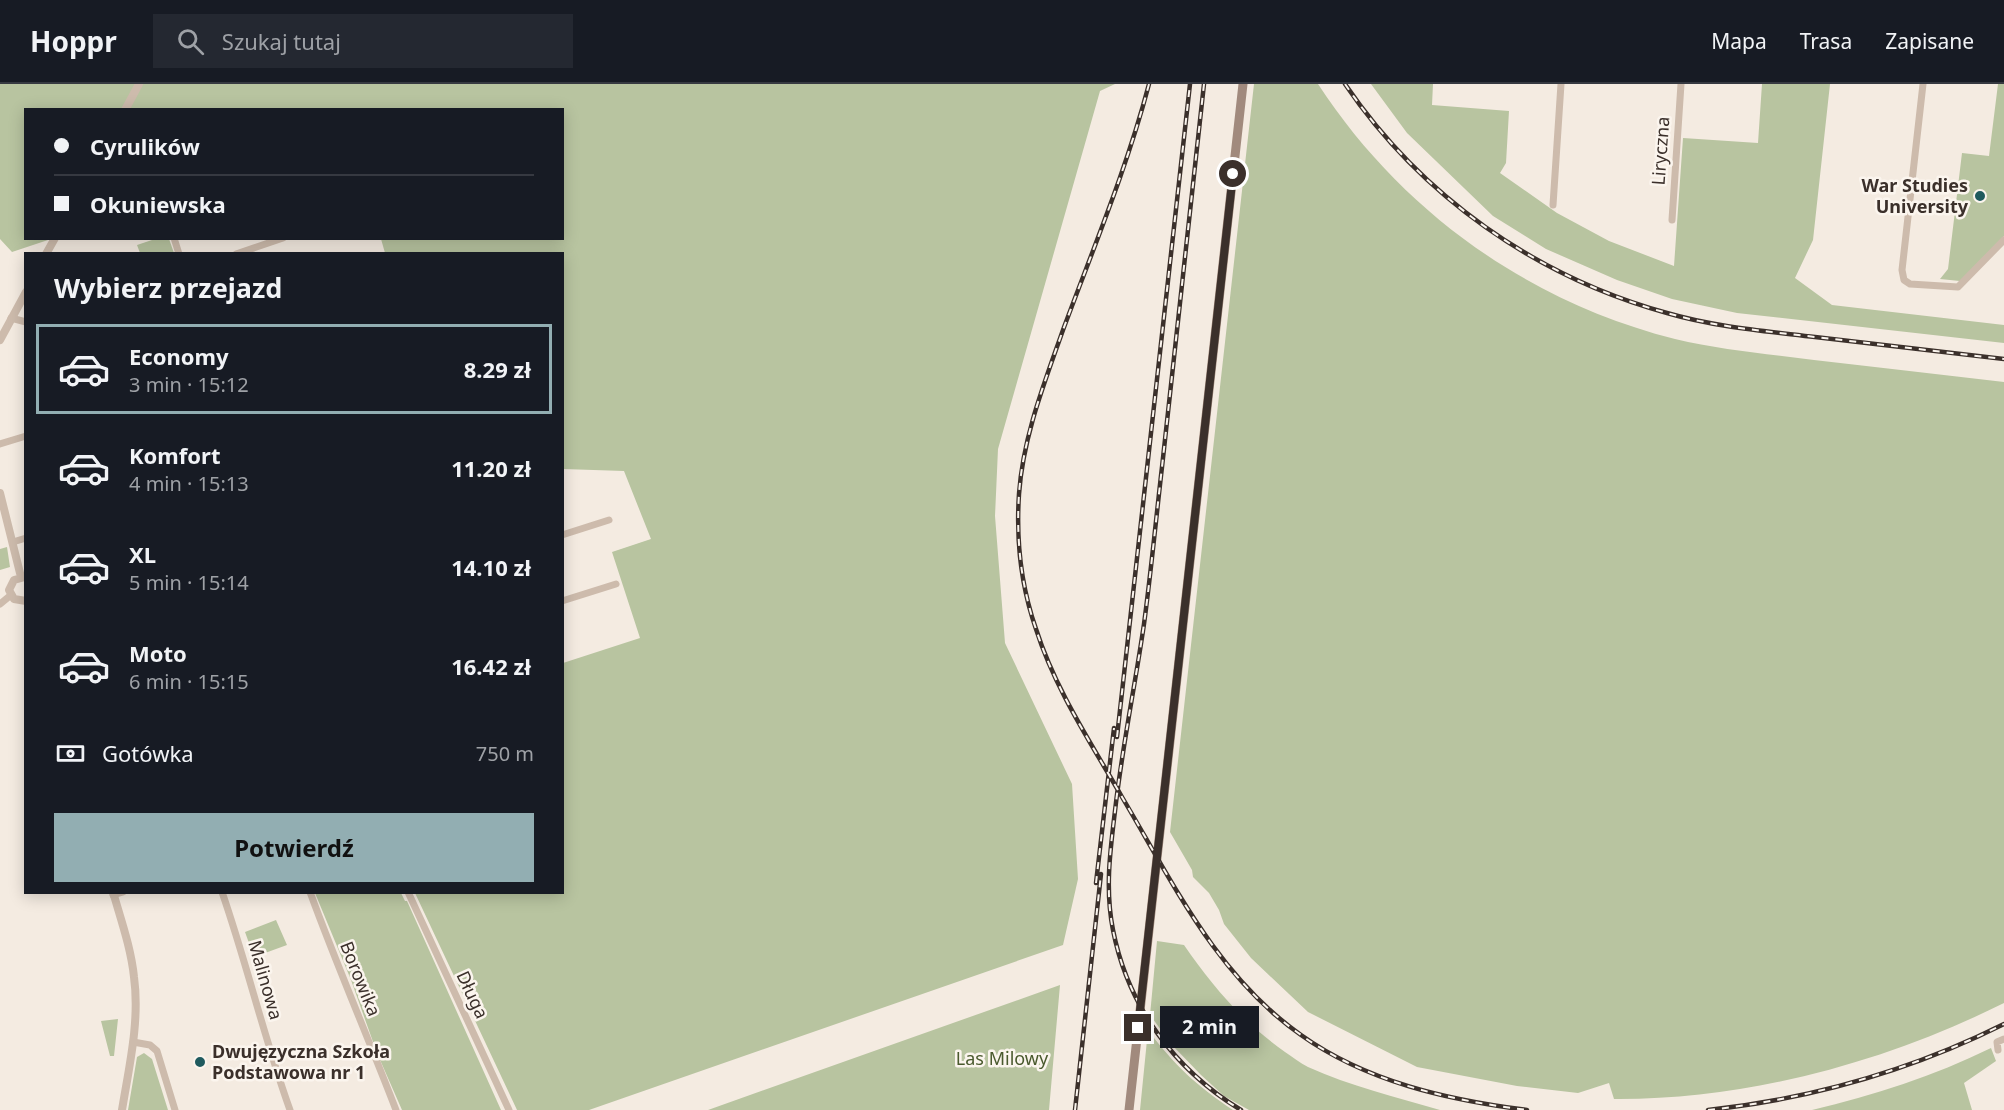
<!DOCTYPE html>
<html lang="pl">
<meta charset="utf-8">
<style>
body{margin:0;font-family:"Noto Sans",sans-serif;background:#242831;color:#f1f3f6;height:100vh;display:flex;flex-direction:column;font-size:22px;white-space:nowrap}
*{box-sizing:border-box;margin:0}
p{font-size:20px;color:#9ea1a6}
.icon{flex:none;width:33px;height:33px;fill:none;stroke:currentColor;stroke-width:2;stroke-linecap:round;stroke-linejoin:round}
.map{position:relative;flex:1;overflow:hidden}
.side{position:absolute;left:24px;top:168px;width:540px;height:642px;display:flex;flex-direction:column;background:#171b24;border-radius:0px;box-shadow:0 3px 15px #0003}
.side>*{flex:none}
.hud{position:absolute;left:24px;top:24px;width:540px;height:132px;border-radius:0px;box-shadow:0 3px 15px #0003;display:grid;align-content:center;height:132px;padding:0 30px;background:#171b24}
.end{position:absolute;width:27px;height:27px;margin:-14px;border:8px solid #3b302b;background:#fff;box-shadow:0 0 0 3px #fff}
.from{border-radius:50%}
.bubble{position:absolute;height:42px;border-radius:0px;background:#171b24;box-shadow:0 3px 15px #0003;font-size:20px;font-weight:700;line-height:42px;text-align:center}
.hud b{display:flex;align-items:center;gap:21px;height:57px;font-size:22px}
.hud b+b{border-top:2px solid #363941}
.hud i{width:15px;height:15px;background:#f1f3f6}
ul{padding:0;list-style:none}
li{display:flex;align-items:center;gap:18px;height:90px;margin:0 12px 9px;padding:0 18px;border:3px solid transparent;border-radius:0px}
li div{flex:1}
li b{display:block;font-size:22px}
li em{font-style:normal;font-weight:700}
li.on{border-color:#92aeb2}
li>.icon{width:54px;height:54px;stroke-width:1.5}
h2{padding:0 30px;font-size:27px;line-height:72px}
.pay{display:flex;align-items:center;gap:15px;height:66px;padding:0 30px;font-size:22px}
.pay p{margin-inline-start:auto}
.action{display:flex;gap:12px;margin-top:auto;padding:12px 30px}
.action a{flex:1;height:69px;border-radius:0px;background:#92aeb2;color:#111;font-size:24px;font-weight:700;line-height:69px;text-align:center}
header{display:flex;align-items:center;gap:36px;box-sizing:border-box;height:84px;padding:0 30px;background:#171b24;border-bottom:2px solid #363941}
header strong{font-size:28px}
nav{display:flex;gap:33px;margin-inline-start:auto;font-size:21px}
.search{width:420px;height:54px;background:#242831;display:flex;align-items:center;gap:15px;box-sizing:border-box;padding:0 21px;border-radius:0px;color:#9ea1a6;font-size:22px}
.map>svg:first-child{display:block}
.green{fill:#b8c4a0}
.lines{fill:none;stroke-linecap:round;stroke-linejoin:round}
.minor{stroke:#cdbbac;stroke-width:7}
.tertiary{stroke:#cdbbac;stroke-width:8}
.secondary{stroke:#a18a7d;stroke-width:9}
.rail-casing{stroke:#3b302b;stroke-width:4.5}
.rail{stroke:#fbf5ee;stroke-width:2;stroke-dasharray:7;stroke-linecap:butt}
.route{stroke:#3b302b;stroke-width:8}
.poi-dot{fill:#1f5a5e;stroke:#fbf5ee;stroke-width:2}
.labels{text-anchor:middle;stroke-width:5;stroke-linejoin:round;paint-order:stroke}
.street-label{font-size:18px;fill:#3b302b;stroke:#fbf5ee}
.poi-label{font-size:18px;font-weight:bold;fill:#3b302b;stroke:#fbf5ee;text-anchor:end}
.park-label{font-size:18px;fill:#4a5a2e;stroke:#fbf5ee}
</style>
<header>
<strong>Hoppr</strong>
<div class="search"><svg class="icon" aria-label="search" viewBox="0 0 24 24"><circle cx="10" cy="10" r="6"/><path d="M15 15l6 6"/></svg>Szukaj tutaj</div>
<nav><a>Mapa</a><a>Trasa</a><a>Zapisane</a></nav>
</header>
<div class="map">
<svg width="2004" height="1026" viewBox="0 0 2004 1026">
<rect width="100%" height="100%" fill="#f4ebe1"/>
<path class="green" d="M0 0H1115L1100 7 998 365 995 432 1005 559 1072 700 1078 795 1063 861 589 1026H517L415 809 562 808 563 579 640 554 612 468 651 455 624 387 563 385 562 170 385 169 381 155 562 154V26H26V154L51 155 12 168 0 155Z
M1254 0H1318C1401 127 1528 218 1675 255 1721 266 1768 270 1814 276 1878 283 1941 291 2004 298V919C1886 978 1747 1016 1614 1015L1609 999 1578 1009 1517 1002 1417 983 1308 928 1251 874 1224 840 1219 826 1209 809 1193 793 1192 786 1170 748Z
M1371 0H1433L1432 21 1509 27 1506 79 1500 89 1557 129 1609 157 1674 182 1683 54 1758 59 1762 0H1830L1813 156 1795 194 1832 221 2004 241V259L1737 229 1672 215 1617 196 1546 165 1493 132 1407 49Z
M1998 0H2004V152L1960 197 1940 195 1948 185 1962 69 1989 72Z
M158 154 169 155 174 169H140L137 161Z
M7 463 10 483 0 486V465Z
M315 809H401L405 817H407L501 1026H402L377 969 351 896Z
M276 836 287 861 254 873 245 848Z
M1157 857 1184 861C1212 902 1245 940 1285 968 1293 973 1300 979 1308 983 1350 1002 1396 1013 1440 1026H1249L1224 1012 1201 991 1172 961 1150 931Z
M1060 901 1049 1026H708Z
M118 935 114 972H110L101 937Z
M1148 946C1173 980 1198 1003 1233 1026H1140Z
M1991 964 1996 977 1964 999 1972 1026H1812C1874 1011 1934 992 1991 964Z
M144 969 152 975 168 1026H128L137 973Z"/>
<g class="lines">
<path class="minor" d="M1923 0 1902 186 1904 196 1910 200 1958 203 2004 156
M1553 121 1561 0
M1672 136 1681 0
M174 154 179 170
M236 170 283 154
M11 234 26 238
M0 360 26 352
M562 451 609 436
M13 458 26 454
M562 517 616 500
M0 520 11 511
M222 808C247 880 264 954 290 1026
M310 808C337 882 368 953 396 1026
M408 808 509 1026
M113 811 123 808
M133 958 150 961 157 967 175 1026
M1998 966 1997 958 2004 955"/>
<path class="tertiary" d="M125 26 139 0
M46 170 55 154
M0 256 26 208
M0 409 21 493
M25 493 14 496 9 506 14 515 26 517
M113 808C121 836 131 864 134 893 140 937 129 983 122 1026"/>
<path class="secondary" d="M1129 1026 1243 0"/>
<defs>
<path id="rail" d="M1149 0C1127 84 1093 165 1063 246 1044 300 1023 353 1019 410 1016 455 1021 502 1036 545 1055 605 1091 659 1122 713 1173 799 1217 892 1301 951 1367 998 1448 1016 1527 1026
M1204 0C1190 128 1176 255 1162 383 1156 435 1151 488 1144 540 1135 602 1122 664 1115 727 1110 768 1105 806 1113 846 1128 923 1175 986 1241 1026
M1345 0C1421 112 1536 193 1667 229 1715 243 1765 247 1815 253 1878 260 1941 268 2004 275
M1117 653 1190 0
M1096 799 1114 644
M1075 1026 1101 790
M1708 1026C1810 1015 1912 986 2004 940"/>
</defs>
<use href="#rail" class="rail-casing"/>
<use href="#rail" class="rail"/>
</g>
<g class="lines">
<path class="route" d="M1138 944 1233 90"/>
</g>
<g class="poi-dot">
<circle cx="1980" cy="112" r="6"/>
<circle cx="200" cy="978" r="6"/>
</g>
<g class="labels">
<g class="street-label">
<text transform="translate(1661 67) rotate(-86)" y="6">Liryczna</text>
<text transform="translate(360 895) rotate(68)" y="6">Borowika</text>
<text transform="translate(265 896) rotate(74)" y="6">Malinowa</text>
<text transform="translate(472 911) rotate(65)" y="6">Długa</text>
</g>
<g class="poi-label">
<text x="1968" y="108">War Studies<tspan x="1968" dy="21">University</tspan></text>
<text x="212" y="974" text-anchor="start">Dwujęzyczna Szkoła<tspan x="212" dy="21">Podstawowa nr 1</tspan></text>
</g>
<g class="park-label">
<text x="1002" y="981">Las Milowy</text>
</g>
</g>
</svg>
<i class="end from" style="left:1233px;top:90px"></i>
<i class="end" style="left:1138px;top:944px"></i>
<div class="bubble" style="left:1160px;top:922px;width:99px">2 min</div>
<div class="hud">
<b><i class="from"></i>Cyrulików</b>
<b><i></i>Okuniewska</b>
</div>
<section class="side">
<h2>Wybierz przejazd</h2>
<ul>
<li class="on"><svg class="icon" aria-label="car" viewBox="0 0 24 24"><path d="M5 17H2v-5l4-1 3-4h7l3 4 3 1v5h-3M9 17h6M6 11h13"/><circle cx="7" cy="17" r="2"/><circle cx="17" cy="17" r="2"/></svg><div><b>Economy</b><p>3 min · 15:12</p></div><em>8.29 zł</em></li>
<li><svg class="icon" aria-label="car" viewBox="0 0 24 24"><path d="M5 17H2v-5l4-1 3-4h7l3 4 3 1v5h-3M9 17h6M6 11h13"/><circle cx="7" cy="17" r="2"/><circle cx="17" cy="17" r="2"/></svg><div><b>Komfort</b><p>4 min · 15:13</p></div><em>11.20 zł</em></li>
<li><svg class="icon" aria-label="car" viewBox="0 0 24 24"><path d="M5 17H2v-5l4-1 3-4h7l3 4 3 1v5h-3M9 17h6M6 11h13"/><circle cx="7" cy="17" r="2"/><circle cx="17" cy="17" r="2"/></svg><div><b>XL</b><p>5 min · 15:14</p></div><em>14.10 zł</em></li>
<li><svg class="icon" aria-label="car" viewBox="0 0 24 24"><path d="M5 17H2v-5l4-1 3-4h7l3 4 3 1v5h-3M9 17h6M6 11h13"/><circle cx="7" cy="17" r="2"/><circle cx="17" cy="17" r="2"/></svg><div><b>Moto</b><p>6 min · 15:15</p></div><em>16.42 zł</em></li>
</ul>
<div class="pay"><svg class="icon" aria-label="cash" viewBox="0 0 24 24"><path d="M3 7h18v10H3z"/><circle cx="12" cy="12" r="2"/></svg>Gotówka<p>750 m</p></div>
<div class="action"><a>Potwierdź</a></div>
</section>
</div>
